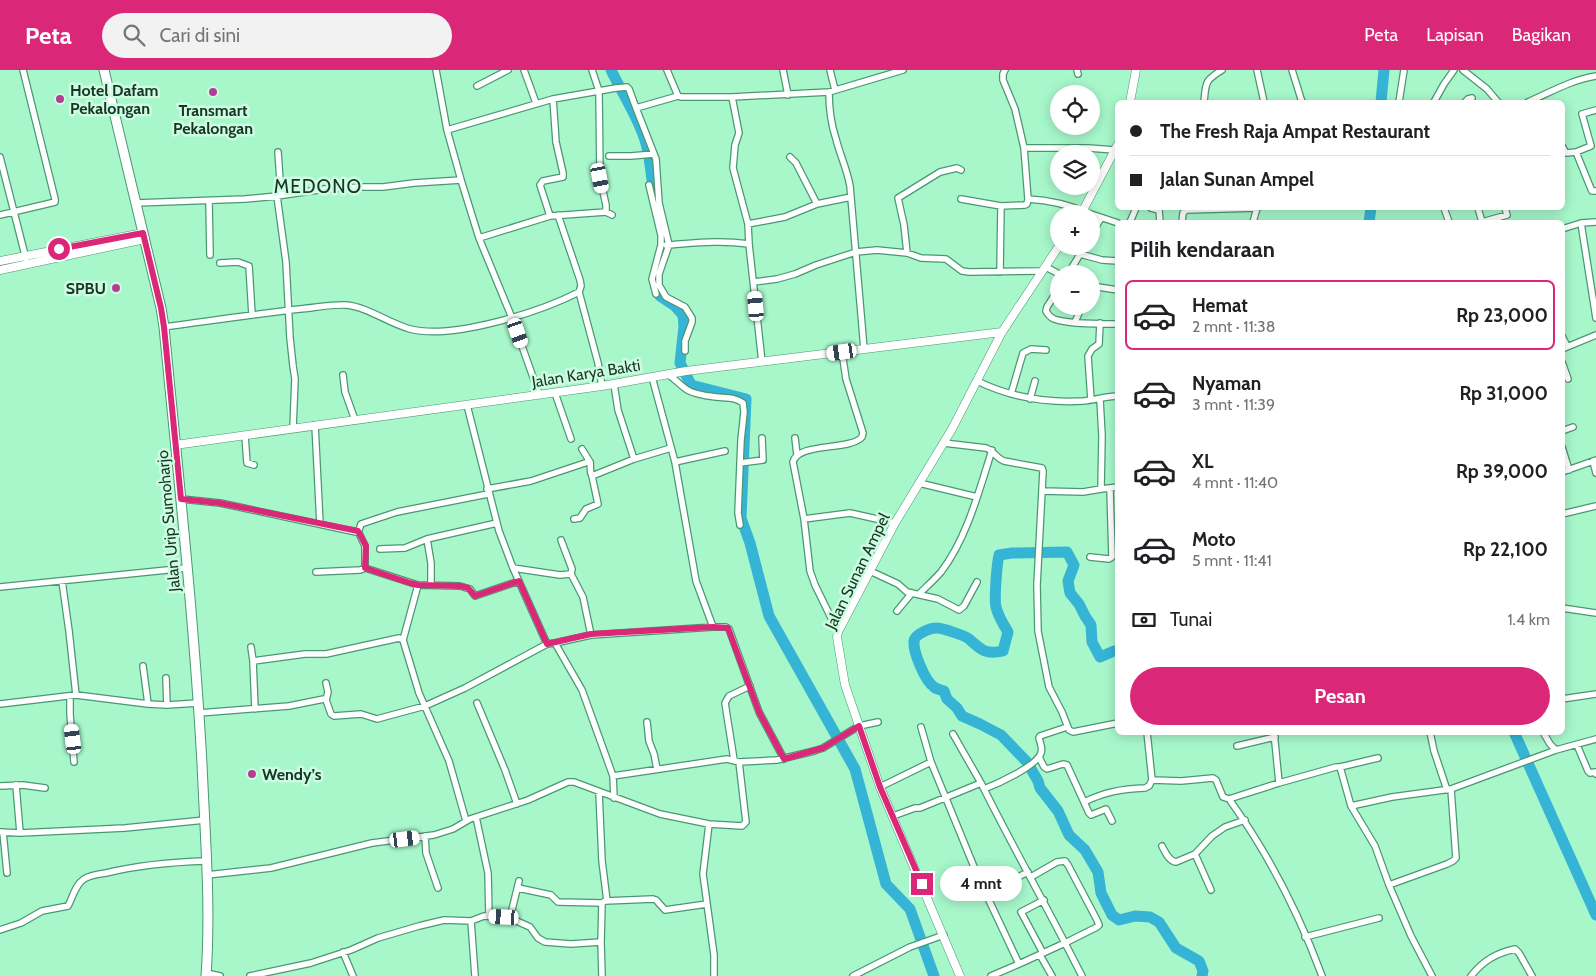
<!DOCTYPE html>
<html lang="id">
<meta charset="utf-8">
<style>
body{margin:0;font-family:Cabin,sans-serif;background:#f2f2f2;color:#202124;height:100vh;display:flex;flex-direction:column;font-size:19px;white-space:nowrap}
*{box-sizing:border-box;margin:0}
p{font-size:16px;color:#757577}
.icon{flex:none;width:28px;height:28px;fill:none;stroke:currentColor;stroke-width:2;stroke-linecap:round;stroke-linejoin:round}
.map{position:relative;flex:1;overflow:hidden}
.sheet{position:absolute;left:1115px;top:150px;width:450px;height:515px;display:flex;flex-direction:column;background:#fff;border-radius:8px;box-shadow:0 2px 12px #0003}
.sheet>*{flex:none}
.banner{position:absolute;left:1115px;top:30px;width:450px;height:110px;border-radius:8px;box-shadow:0 2px 12px #0003;display:grid;align-content:center;height:110px;padding:0 15px;background:#fff}
.buttons{position:absolute;left:1050px;top:15px;display:grid;gap:10px}
.buttons a{display:grid;place-items:center;width:50px;height:50px;border-radius:50%;background:#fff;box-shadow:0 2px 12px #0003;font-size:25px}
.end{position:absolute;width:22px;height:22px;margin:-11px;border:6px solid #db2777;background:#fff;box-shadow:0 0 0 2px #fff}
.from{border-radius:50%}
.bubble{position:absolute;height:35px;border-radius:18px;background:#fff;box-shadow:0 2px 12px #0003;font-size:16px;font-weight:700;line-height:35px;text-align:center}
.car{position:absolute;width:15px;height:30px;margin:-15px -8px;border-radius:6px;box-shadow:0 0 4px 1px #0007;background:linear-gradient(#fff 24%,#345 0 40%,#fff 0 76%,#345 0 86%,#fff 0)}
.banner b{display:flex;align-items:center;gap:18px;height:48px;font-size:19px}
.banner b+b{border-top:1px solid #e0e0e0}
.banner i{width:12px;height:12px;background:#202124}
ul{padding:0;list-style:none}
li{display:flex;align-items:center;gap:15px;height:70px;margin:0 10px 8px;padding:0 5px;border:2px solid transparent;border-radius:8px}
li div{flex:1}
li b{display:block;font-size:19px}
li em{font-style:normal;font-weight:700}
li.active{border-color:#db2777}
li>.icon{width:45px;height:45px;stroke-width:1.5}
h2{padding:0 15px;font-size:22px;line-height:60px}
.pay{display:flex;align-items:center;gap:12px;height:55px;padding:0 15px;font-size:19px}
.pay p{margin-inline-start:auto}
.action{display:flex;gap:10px;margin-top:auto;padding:10px 15px}
.action a{flex:1;height:58px;border-radius:30px;background:#db2777;color:#fff;font-size:20px;font-weight:700;line-height:58px;text-align:center}
header{display:flex;align-items:center;gap:30px;box-sizing:border-box;height:70px;padding:0 25px;background:#db2777;color:#fff}
header strong{font-size:24px}
nav{display:flex;gap:28px;margin-inline-start:auto;font-size:18px}
.search{width:350px;height:45px;background:#f2f2f2;display:flex;align-items:center;gap:12px;box-sizing:border-box;padding:0 18px;border-radius:28px;color:#757577;font-size:19px}
.map>svg:first-child{display:block}
.lines{fill:none;stroke-linecap:round;stroke-linejoin:round}
.river{stroke:#36b4d5;stroke-width:11}
.minor-casing{stroke:#4a9871;stroke-width:8}
.tertiary-casing{stroke:#4a9871;stroke-width:9}
.secondary-casing{stroke:#4a9871;stroke-width:11}
.minor{stroke:#fff;stroke-width:5.5}
.tertiary{stroke:#fff;stroke-width:8}
.secondary{stroke:#fff;stroke-width:9}
.route{stroke:#db2777;stroke-width:6}
.poi-dot{fill:#b33d94;stroke:#cefce1;stroke-width:2}
.labels{text-anchor:middle;stroke-width:5;stroke-linejoin:round;paint-order:stroke}
.poi-label{font-size:16px;font-weight:bold;fill:#163727;stroke:#cefce1;text-anchor:start}
.street-label{font-size:16px;fill:#163727;stroke:#cefce1}
.quarter-label{font-size:19px;letter-spacing:1px;fill:#163727;stroke:#cefce1}
</style>
<header>
<strong>Peta</strong>
<div class="search"><svg class="icon" aria-label="search" viewBox="0 0 24 24"><circle cx="10" cy="10" r="6"/><path d="M15 15l6 6"/></svg>Cari di sini</div>
<nav><a>Peta</a><a>Lapisan</a><a>Bagikan</a></nav>
</header>
<div class="map">
<svg width="1596" height="906" viewBox="0 0 1596 906">
<rect width="100%" height="100%" fill="#a7f7cb"/>
<g class="lines">
<path class="river" d="M611 0C622 23 637 45 645 70 652 92 651 117 657 139
M1381 32 1384 0
M1369 152 1371 138
M663 162V179L655 205 656 217 660 226 675 236 683 245 684 256 680 293 691 315 746 329 741 448 750 473 769 546 855 699 886 814 910 839 934 906
M1118 581H1114L1100 587 1092 572 1091 555 1085 546 1079 534 1070 523 1068 511 1074 495 1067 482 1012 483 999 485C997 493 994 529 996 537 998 546 1003 554 1008 562L1003 581C986 585 981 580 969 569 966 566 942 558 937 558 930 558 915 564 914 571 913 582 925 611 934 617 936 619 941 620 944 621L947 629 957 638 962 646 980 654 1001 665 1027 692 1038 711 1040 718 1058 741 1069 765 1085 780 1098 802 1101 823 1112 845 1119 850 1135 846 1150 847 1159 852 1176 878 1199 891 1203 901 1202 906
M1514 662 1596 845"/>
<defs>
<path id="minor" d="M436 0 447 60 461 110 479 168 512 248 539 324
M524 0 536 33
M592 0 599 21 600 108 606 135V142
M667 0 678 26 681 27H732L829 22C829 38 831 54 836 69 840 85 847 99 850 116L864 279
M783 0 788 25
M830 0 835 20
M1005 0 1003 4V10L1015 39 1024 78H1088L1115 80
M1077 0 1078 4
M1257 0 1264 32
M1292 0 1302 32
M1463 0 1487 19 1498 32
M477 16 508 0
M829 22 903 0
M732 27 739 63 735 75 733 98 748 154 749 174 762 292
M1204 32C1206 13 1204 11 1222 0
M1399 32 1404 0
M1434 32 1444 14 1454 0
M1465 32 1468 29 1472 28
M1528 32C1551 22 1571 10 1596 6
M636 38 656 89 659 133 669 175 659 204V215L666 227 685 237 692 248V252L685 271V281
M447 60 553 29 616 18 627 17 629 19 636 38 678 26
M1562 76 1566 83 1576 82 1591 119 1592 121H1596
M1024 78 1028 129C1050 130 1070 135 1091 144
M278 82 281 125
M1576 82 1591 76 1582 44 1596 40
M609 86H631L654 84
M0 87 26 189
M790 87 796 93 817 134
M649 115 661 165V175L652 209 656 224
M277 126 286 192 290 268 293 296 295 309 293 358
M961 129 1001 136 1025 135 1027 134 1028 129
M209 131 210 185
M136 133 245 129 277 126 325 119 361 117H383L414 113 461 110
M1151 138 1159 140 1160 152
M1444 138 1449 152
M1478 138 1482 152
M1091 144 1118 153
M0 145 51 133 55 132V129L23 0
M558 145 580 210 581 216 579 222
M550 146 540 115 543 111 563 107V103L556 72 553 29
M1130 152 1136 138
M1182 152 1183 143 1186 140 1258 138
M1253 152 1257 138
M1482 152 1507 145 1505 138
M1596 152 1581 153 1596 248
M748 154 785 147 817 134 851 127
M1562 159 1581 153
M1091 165 1101 148
M479 168 550 146 606 142 612 145
M666 175C696 173 719 170 749 174
M907 183 904 155 898 128 940 102 957 98 961 100
M1080 184 1102 190 1118 191
M220 193 238 192 249 196 252 245
M1046 197 1059 204
M1000 202 1001 136
M1068 204 1085 176
M754 212 777 209 795 204 816 195 856 182 877 180 907 183 921 188 946 189 962 201 969 202 1043 201
M1091 216 1118 220
M1059 218 1047 237 1046 241C1048 245 1050 247 1054 249 1072 255 1099 253 1118 254
M1075 252 1082 236
M164 257C209 251 255 244 300 239 313 238 333 234 346 235 368 237 388 253 410 259 452 270 540 242 579 222L598 293 602 316
M1562 266 1567 276
M1562 279 1596 265
M1562 292 1568 309
M667 304C674 308 679 314 686 319 693 324 707 326 716 327 726 328 735 327 743 333L744 342 741 370 738 443 740 455
M343 305 345 322 355 350
M652 307 675 392 696 511 713 557H726L729 559 759 642 784 689
M977 311C1010 327 1046 333 1083 331 1095 330 1106 326 1118 326
M614 314 618 340 634 389
M555 323 571 369
M1011 324 1023 283 1031 279 1046 280
M1030 329 1035 311
M1091 330 1088 286 1092 279 1099 274 1100 253
M467 335 499 461 513 498 547 574
M315 355 320 454
M1562 361 1573 357
M245 366 247 393 254 395
M795 368 797 385
M944 373 986 378C994 381 996 388 1004 391L1042 398 1043 401 1037 515 1038 561 1049 617 1062 642 1069 660 1073 662 1118 653
M1562 377 1569 400
M582 379 590 392
M1593 391 1596 403
M675 392 725 381
M740 393 763 390 762 368
M1562 402 1596 390
M919 413 977 427
M487 419 531 411 588 392H590C591 397 589 401 592 406L634 389 671 378
M1101 419 1118 417
M1042 421 1083 422 1101 419 1102 366 1100 329
M181 429 220 433 356 462 359 460 361 454 397 442 488 424
M1562 444 1596 436
M574 449 580 448 586 439 598 434 592 406
M804 449 850 443 895 453
M358 461 365 476V498
M427 469 431 493V515
M380 479 405 478 427 469 497 453
M1090 487 1109 489 1112 487 1110 419
M513 498 560 505 571 504 572 499 561 470
M870 501 898 514 907 522 938 529 959 540 964 536 977 512
M316 502 360 500 365 498 418 515 460 516 470 519 475 526 519 511
M571 504 583 527 591 565
M62 511 69 561 76 625
M0 517 187 498
M919 524C926 517 934 510 941 502 967 468 979 421 992 380
M1562 538 1596 543
M897 541 912 523
M838 562 815 515 810 501 804 449 793 392C798 372 850 381 862 367L863 363 846 309 842 282
M403 570 418 515
M555 573 591 565 713 557
M251 577 253 591
M143 596 148 634
M166 608 167 635
M70 626V644L74 692
M1562 629 1596 624
M326 630 328 622 326 613
M477 633 505 700 517 734
M0 634 76 625 148 634 167 635 198 633
M255 639 253 591 305 584H326L399 568 403 570 419 623 449 691 466 751
M199 643 289 636 324 629 326 630 331 644 334 646 361 644 377 649 425 636 465 618 547 574 555 573 582 620 613 706 727 689 739 692
M647 652 649 671 654 684 657 699
M1147 662 1152 710 1181 711 1213 708 1216 710 1223 727 1229 729 1279 713 1274 662
M1430 662 1434 681 1447 720
M1543 662 1550 674 1556 680
M953 664 981 713
M1577 675 1588 701 1590 703 1595 702 1596 704
M1237 676 1275 667
M1039 687 1044 697 1047 699 1063 694 1067 695 1089 743 1091 745 1106 739 1112 751
M734 690 725 633 729 626 750 616
M931 692 979 809 1019 894 1065 873C1038 821 1010 771 984 719
M1340 697 1351 736
M613 706 614 728
M1279 713 1336 697H1340L1378 688
M16 715 20 763
M0 716 23 715 45 718
M880 717 931 692 921 657
M599 722 602 791 607 831
M1229 729C1268 783 1299 844 1322 906
M1084 732C1105 722 1121 719 1145 718L1149 716 1152 710
M893 746 915 738H920L981 713 984 719C997 714 1037 696 1041 683 1043 678 1040 673 1039 668L1040 666 1067 657
M476 747 488 803 489 846
M709 754 703 804 714 885V906
M0 762 20 763 125 758 205 750
M3 762 7 803
M425 766 426 783 438 818
M1162 776C1165 782 1169 791 1176 792L1195 784 1212 766 1225 757 1245 750
M1195 784 1211 820
M207 805 271 798 372 773 434 765 453 759 470 749 528 730 568 712H574L660 744 709 754 742 756 746 752 739 692 777 690 814 681 823 678 859 656 878 652
M1031 807 1057 792 1065 791 1068 795 1097 850 1099 855 1097 857 1065 873 1082 906
M1389 815 1375 776 1351 736 1392 727 1451 719
M518 818 551 825 558 832 602 833
M986 823 1028 802
M510 848 519 811
M471 851 475 906
M0 860 21 853 42 841 68 836C73 827 75 815 84 809 90 805 99 804 106 803 139 795 172 792 206 791
M1305 867 1379 848
M601 872 602 833 605 831 653 829 656 830 665 840 707 834
M343 882 353 906
M1043 883 1021 842 1044 830
M1040 885 1052 906
M206 903 220 906
M250 906 311 893 351 880 378 868 419 856 444 850 471 851 484 846 510 848 530 857 538 868 545 872 571 874 601 872 602 906
M853 906 910 877 944 865
M991 906 1019 894
M1432 906 1411 866 1389 815 1447 794 1453 791 1456 788 1451 719 1556 680 1596 669
M1471 906C1483 891 1496 883 1515 879L1519 883 1532 906"/>
<path id="tertiary" d="M1130 32 1136 0
M1081 144 1118 74
M0 191 143 163
M0 200 145 169
M175 375 602 316 686 301 1002 262
M960 906 880 717 845 615 837 567 838 562 895 453 952 359 1002 262 1059 176"/>
<path id="secondary" d="M104 0 161 238 164 257C178 403 194 548 202 694 205 765 211 836 206 906"/>
</defs>
<use href="#minor" class="minor-casing"/>
<use href="#tertiary" class="tertiary-casing"/>
<use href="#secondary" class="secondary-casing"/>
<use href="#minor" class="minor"/>
<use href="#tertiary" class="tertiary"/>
<use href="#secondary" class="secondary"/>
</g>
<g class="lines">
<path class="route" d="M59 179 143 163 161 238 164 257 181 429 220 433 358 461 366 476 365 498 410 513 418 515 460 516 468 518 475 526 519 511 547 574 591 564 713 557 728 558 759 642 784 689 823 678 859 656 880 717 922 814"/>
</g>
<g class="poi-dot">
<circle cx="213" cy="22" r="5"/>
<circle cx="60" cy="29" r="5"/>
<circle cx="116" cy="218" r="5"/>
<circle cx="252" cy="704" r="5"/>
</g>
<g class="labels">
<g class="poi-label">
<text x="70" y="26">Hotel Dafam<tspan x="70" dy="18">Pekalongan</tspan></text>
<text x="213" y="46" text-anchor="middle">Transmart<tspan x="213" dy="18">Pekalongan</tspan></text>
<text x="106" y="224" text-anchor="end">SPBU</text>
<text x="262" y="710">Wendy’s</text>
</g>
<g class="street-label">
<text transform="translate(586 303) rotate(-9)" y="6">Jalan Karya Bakti</text>
<text transform="translate(168 451) rotate(-95)" y="6">Jalan Urip Sumoharjo</text>
<text transform="translate(857 501) rotate(-64)" y="6">Jalan Sunan Ampel</text>
</g>
<g class="quarter-label">
<text x="318" y="123">MEDONO</text>
</g>
</g>
</svg>
<div class="buttons">
<a><svg class="icon" aria-label="locate" viewBox="0 0 24 24"><circle cx="12" cy="12" r="6"/><path d="M12 2v4M12 18v4M2 12h4M18 12h4"/></svg></a>
<a><svg class="icon" aria-label="layers" viewBox="0 0 24 24"><path d="M12 4l9 5-9 5-9-5zM3 14l9 5 9-5"/></svg></a>
<a>+</a>
<a>−</a>
</div>
<i class="end from" style="left:59px;top:179px"></i>
<i class="end" style="left:922px;top:814px"></i>
<div class="bubble" style="left:940px;top:796px;width:82px">4 mnt</div>
<i class="car" style="left:600px;top:108px;rotate:169deg"></i>
<i class="car" style="left:756px;top:236px;rotate:355deg"></i>
<i class="car" style="left:518px;top:263px;rotate:161deg"></i>
<i class="car" style="left:842px;top:282px;rotate:262deg"></i>
<i class="car" style="left:73px;top:669px;rotate:353deg"></i>
<i class="car" style="left:405px;top:769px;rotate:83deg"></i>
<i class="car" style="left:504px;top:847px;rotate:273deg"></i>
<div class="banner">
<b><i class="from"></i>The Fresh Raja Ampat Restaurant</b>
<b><i></i>Jalan Sunan Ampel</b>
</div>
<section class="sheet">
<h2>Pilih kendaraan</h2>
<ul>
<li class="active"><svg class="icon" aria-label="car" viewBox="0 0 24 24"><path d="M5 17H2v-5l4-1 3-4h7l3 4 3 1v5h-3M9 17h6M6 11h13"/><circle cx="7" cy="17" r="2"/><circle cx="17" cy="17" r="2"/></svg><div><b>Hemat</b><p>2 mnt · 11:38</p></div><em>Rp 23,000</em></li>
<li><svg class="icon" aria-label="car" viewBox="0 0 24 24"><path d="M5 17H2v-5l4-1 3-4h7l3 4 3 1v5h-3M9 17h6M6 11h13"/><circle cx="7" cy="17" r="2"/><circle cx="17" cy="17" r="2"/></svg><div><b>Nyaman</b><p>3 mnt · 11:39</p></div><em>Rp 31,000</em></li>
<li><svg class="icon" aria-label="car" viewBox="0 0 24 24"><path d="M5 17H2v-5l4-1 3-4h7l3 4 3 1v5h-3M9 17h6M6 11h13"/><circle cx="7" cy="17" r="2"/><circle cx="17" cy="17" r="2"/></svg><div><b>XL</b><p>4 mnt · 11:40</p></div><em>Rp 39,000</em></li>
<li><svg class="icon" aria-label="car" viewBox="0 0 24 24"><path d="M5 17H2v-5l4-1 3-4h7l3 4 3 1v5h-3M9 17h6M6 11h13"/><circle cx="7" cy="17" r="2"/><circle cx="17" cy="17" r="2"/></svg><div><b>Moto</b><p>5 mnt · 11:41</p></div><em>Rp 22,100</em></li>
</ul>
<div class="pay"><svg class="icon" aria-label="cash" viewBox="0 0 24 24"><path d="M3 7h18v10H3z"/><circle cx="12" cy="12" r="2"/></svg>Tunai<p>1.4 km</p></div>
<div class="action"><a>Pesan</a></div>
</section>
</div>
